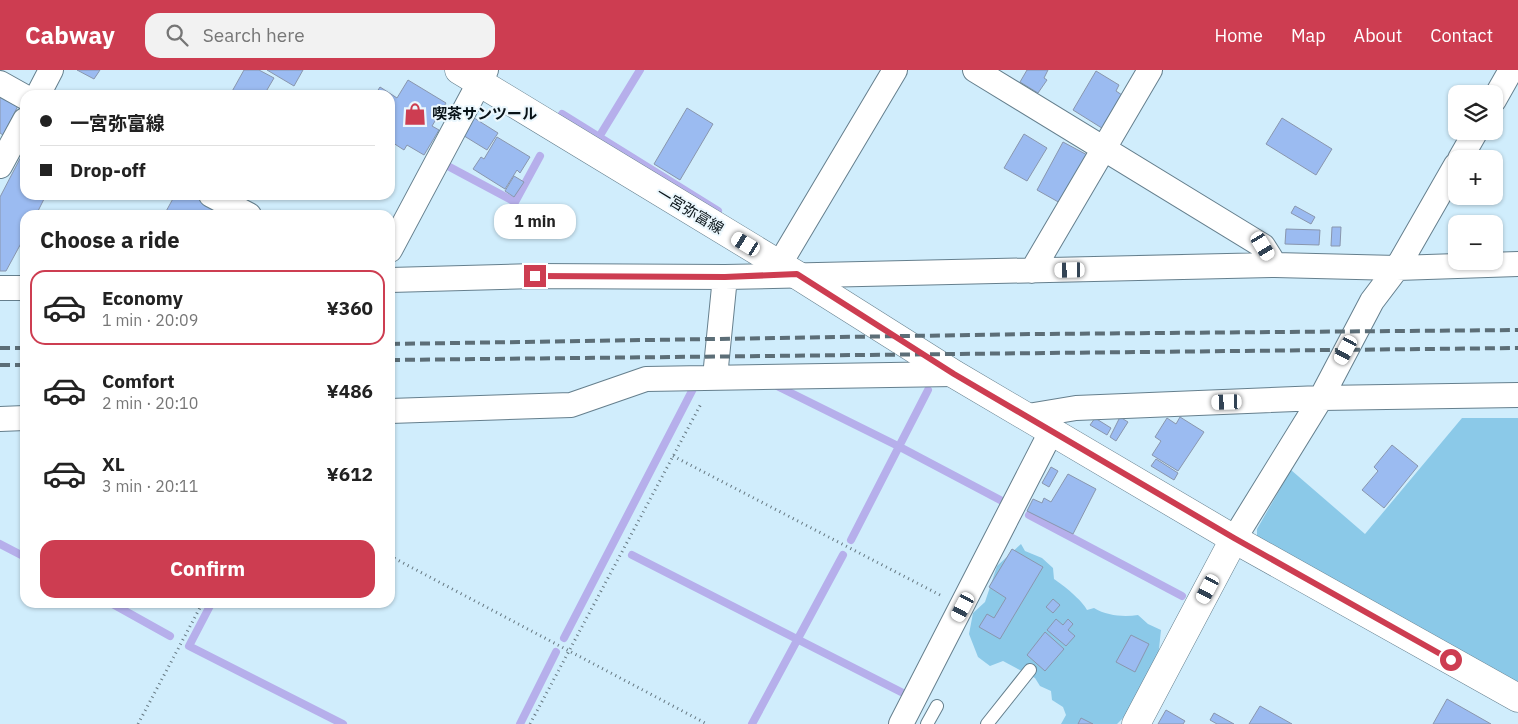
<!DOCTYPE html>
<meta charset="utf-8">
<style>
body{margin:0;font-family:"IBM Plex Sans","Noto Sans JP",sans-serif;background:#f2f2f2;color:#222;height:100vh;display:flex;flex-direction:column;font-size:19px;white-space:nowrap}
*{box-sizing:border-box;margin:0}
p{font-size:16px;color:#767676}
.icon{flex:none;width:28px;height:28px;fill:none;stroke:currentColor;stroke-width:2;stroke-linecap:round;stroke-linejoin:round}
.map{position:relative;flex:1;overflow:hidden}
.side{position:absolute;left:20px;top:140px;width:375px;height:398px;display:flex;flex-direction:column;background:#fff;border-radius:15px;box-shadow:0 1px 4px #0004}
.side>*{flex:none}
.top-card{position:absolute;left:20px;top:20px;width:375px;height:110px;border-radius:15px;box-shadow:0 1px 4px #0004;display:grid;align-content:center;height:110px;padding:0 20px;background:#fff}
.controls{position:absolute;left:1448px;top:15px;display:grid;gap:10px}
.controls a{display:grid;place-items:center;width:55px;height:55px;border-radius:10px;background:#fff;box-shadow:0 1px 4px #0004;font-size:25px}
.end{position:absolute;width:22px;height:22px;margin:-11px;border:6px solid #cd3d51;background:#fff;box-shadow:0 0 0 2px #fff}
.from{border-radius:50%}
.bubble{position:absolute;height:35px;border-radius:15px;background:#fff;box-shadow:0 1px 4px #0004;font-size:16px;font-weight:700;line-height:35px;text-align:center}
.car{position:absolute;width:15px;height:30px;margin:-15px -8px;border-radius:6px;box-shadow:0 0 4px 1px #0007;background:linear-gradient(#fff 24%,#345 0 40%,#fff 0 76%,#345 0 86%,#fff 0)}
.top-card b{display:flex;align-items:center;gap:18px;height:48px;font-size:19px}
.top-card b+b{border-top:1px solid #e0e0e0}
.top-card i{width:12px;height:12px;background:#222}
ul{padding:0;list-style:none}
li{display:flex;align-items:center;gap:15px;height:75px;margin:0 10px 8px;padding:0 10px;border:2px solid transparent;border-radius:15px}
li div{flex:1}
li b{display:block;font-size:19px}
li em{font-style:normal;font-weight:700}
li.active{border-color:#cd3d51}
li>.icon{width:45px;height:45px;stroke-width:1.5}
h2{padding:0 20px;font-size:22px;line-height:60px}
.button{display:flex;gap:10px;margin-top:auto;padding:10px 20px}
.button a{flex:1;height:58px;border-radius:15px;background:#cd3d51;color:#fff;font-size:20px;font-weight:700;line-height:58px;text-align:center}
header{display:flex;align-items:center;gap:30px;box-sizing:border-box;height:70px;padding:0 25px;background:#cd3d51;color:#fff}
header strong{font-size:24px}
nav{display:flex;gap:28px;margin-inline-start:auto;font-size:18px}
.search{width:350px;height:45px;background:#f2f2f2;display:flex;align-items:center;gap:12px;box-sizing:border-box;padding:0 18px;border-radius:15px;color:#767676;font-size:19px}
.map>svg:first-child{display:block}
.green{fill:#8bc9e8}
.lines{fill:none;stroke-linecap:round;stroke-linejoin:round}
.stream{stroke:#b6afeb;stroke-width:8}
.building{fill:#9bbbf1;stroke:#8996ad}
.service-casing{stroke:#657f8d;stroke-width:14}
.minor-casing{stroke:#657f8d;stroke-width:26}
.tertiary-casing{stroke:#657f8d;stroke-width:29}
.secondary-casing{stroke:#657f8d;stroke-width:29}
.path{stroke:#657881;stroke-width:3;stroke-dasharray:1 4;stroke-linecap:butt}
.service{stroke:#fff;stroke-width:12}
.minor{stroke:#fff;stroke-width:24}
.tertiary{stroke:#fff;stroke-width:28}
.secondary{stroke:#fff;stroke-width:28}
.rail{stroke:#5c6e77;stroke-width:4;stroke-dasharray:10 5;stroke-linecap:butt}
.route{stroke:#cd3d51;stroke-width:6}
.labels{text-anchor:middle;stroke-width:4;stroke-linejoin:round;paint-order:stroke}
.poi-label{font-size:15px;font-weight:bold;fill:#081217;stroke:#ebf7fd;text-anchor:start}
.street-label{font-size:15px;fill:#081217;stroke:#ebf7fd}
</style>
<header>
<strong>Cabway</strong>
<div class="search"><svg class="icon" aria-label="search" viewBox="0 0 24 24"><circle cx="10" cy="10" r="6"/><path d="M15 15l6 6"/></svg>Search here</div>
<nav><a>Home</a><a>Map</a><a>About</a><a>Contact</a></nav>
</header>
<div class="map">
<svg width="1518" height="654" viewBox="0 0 1518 654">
<rect width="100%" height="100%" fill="#d0edfc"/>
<path class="green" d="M1462 348H1518V615L1257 466V459L1291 400 1365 464Z
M1021 474 1025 481 1042 488 1053 498 1054 509C1063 515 1082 530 1087 540L1094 538C1107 546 1124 547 1138 545L1148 554 1161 560 1158 588 1149 599 1144 618 1135 626 1128 643 1117 654H1061L1066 645 1063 637 1052 630 1051 621 1040 616 1035 608 1003 591 990 596 978 587 969 564 973 543 985 532 997 496Z"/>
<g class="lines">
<path class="stream" d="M562 44 718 141
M599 67 640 0
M441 98 444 94 515 132 540 86
M777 316 898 376 1004 432
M1029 445 1182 526
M851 470 928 320
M0 474 25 487
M632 485 905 624
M109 532 170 566
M212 532 189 576 343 654
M564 568 694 317
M520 654 556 582
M752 654 843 485"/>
</g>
<path class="building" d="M77 0H100L94 9Z
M244 0H259L274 8 264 25H230Z
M267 0H303L294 16Z
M1027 0H1048L1044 8 1047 10 1038 23 1020 12Z
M1096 1 1119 15 1116 21 1125 27 1105 60 1073 40Z
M408 10 446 33 432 56 439 60 424 85 407 75 404 80 390 71V25H375L380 17 397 28Z
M0 19 21 30 3 65 0 63Z
M687 38 713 54 680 110 654 94Z
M471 46 498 63 487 80 461 64Z
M1282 48 1332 79 1316 105 1266 74Z
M1024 64 1047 78 1027 111 1004 98Z
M497 67 530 87 520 103 517 100 505 119 473 99 481 87 484 89Z
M1063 72 1091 87 1062 134 1037 120Z
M25 79V125H46L36 145H25V166L6 201H0V127Z
M514 106 524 112 514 127 505 121Z
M175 125H196L234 145H164Z
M1295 136 1315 147 1311 154 1291 143Z
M1332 157H1341L1340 176H1331Z
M1286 159 1320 160 1319 175 1285 174Z
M1120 347 1128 352 1116 371 1110 367Z
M1180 347 1204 362 1178 401 1152 385 1161 371 1155 367 1167 348 1176 354Z
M1095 348 1111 358 1107 365 1090 355Z
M1392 375 1418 396 1384 438 1362 420 1378 401 1374 397Z
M1156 389 1178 403 1174 410 1151 396Z
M1051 397 1058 401 1049 417 1042 413Z
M1068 404 1096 419 1073 464 1027 441 1033 429 1042 433 1044 428 1051 432Z
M1012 479 1043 497 1000 569 979 557 987 544 994 548 1006 528 989 517Z
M1053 529 1060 535 1053 543 1046 537Z
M1056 549 1063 555 1068 549 1073 554 1068 560 1075 566 1066 576 1047 560Z
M1045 562 1064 579 1045 601 1027 585Z
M1131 565 1149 574 1135 602 1116 592Z
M1447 629 1491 654H1433Z
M1260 636 1292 654H1249Z
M1166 640 1185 651 1183 654H1158Z
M1214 643 1234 654H1217L1210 650Z
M1081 648 1093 654H1078Z"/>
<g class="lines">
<defs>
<path id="service" d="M927 654 937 636
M987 654 1030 600"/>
<path id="minor" d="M975 0 1263 176 1275 195
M0 13 25 27
M38 25 51 0
M1494 30 1511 0
M1460 89 1476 61
M0 96 25 50
M211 125 249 145
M390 180 486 0
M779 195 895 0
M1032 201 1150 0
M390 210 535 206 725 207 1275 195 1397 198 1518 194
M0 218H25
M715 307 725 207
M390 341 571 335 646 309 954 304
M1028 346 1076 338 1321 328 1518 325
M0 349 25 348
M1234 469 1321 328 1372 231 1397 198 1456 95
M901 654 1052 360"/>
<path id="tertiary" d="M1136 654 1234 469"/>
<path id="secondary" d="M459 0 797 205 954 304 1234 469 1518 628"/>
</defs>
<use href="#service" class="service-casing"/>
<use href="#minor" class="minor-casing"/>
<use href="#tertiary" class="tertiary-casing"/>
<use href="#secondary" class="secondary-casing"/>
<path class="path" d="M673 386 940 525
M390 486 707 654
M138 654 203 532
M530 654 702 332"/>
<use href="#service" class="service"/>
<use href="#minor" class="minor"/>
<use href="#tertiary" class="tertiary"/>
<use href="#secondary" class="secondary"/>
<path class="rail" d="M390 274 1035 264 1518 260
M0 278H25
M390 290 1518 278
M0 295H25"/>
</g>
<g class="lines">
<path class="route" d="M535 206 725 207 797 204 954 304 1234 468 1451 590"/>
</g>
<defs>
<symbol id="shop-bare" viewBox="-9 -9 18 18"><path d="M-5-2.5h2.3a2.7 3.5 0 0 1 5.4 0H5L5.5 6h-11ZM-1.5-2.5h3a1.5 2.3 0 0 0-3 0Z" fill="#cd3d51" stroke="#ebf7fd" stroke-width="2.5" paint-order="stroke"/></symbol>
</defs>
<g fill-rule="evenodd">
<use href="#shop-bare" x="399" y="28" width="32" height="32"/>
</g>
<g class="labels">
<g class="poi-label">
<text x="432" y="49">喫茶サンツール</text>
</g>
<g class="street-label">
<text transform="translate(690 141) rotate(31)" y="5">一宮弥富線</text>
</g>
</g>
</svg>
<div class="controls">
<a><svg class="icon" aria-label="layers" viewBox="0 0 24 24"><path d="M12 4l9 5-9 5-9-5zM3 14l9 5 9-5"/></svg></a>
<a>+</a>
<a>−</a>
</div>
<i class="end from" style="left:1451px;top:590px"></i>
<i class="end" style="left:535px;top:206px"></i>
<div class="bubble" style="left:494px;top:134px;width:82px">1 min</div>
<i class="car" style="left:746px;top:174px;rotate:301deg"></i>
<i class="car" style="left:1263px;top:176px;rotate:149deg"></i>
<i class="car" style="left:1070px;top:200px;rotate:269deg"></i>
<i class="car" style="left:1346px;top:280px;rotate:208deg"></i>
<i class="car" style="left:1227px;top:332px;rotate:268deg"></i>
<i class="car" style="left:1208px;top:519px;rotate:208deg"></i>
<i class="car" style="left:963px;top:537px;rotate:208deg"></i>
<div class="top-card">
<b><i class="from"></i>一宮弥富線</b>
<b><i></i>Drop-off</b>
</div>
<section class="side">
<h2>Choose a ride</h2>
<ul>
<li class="active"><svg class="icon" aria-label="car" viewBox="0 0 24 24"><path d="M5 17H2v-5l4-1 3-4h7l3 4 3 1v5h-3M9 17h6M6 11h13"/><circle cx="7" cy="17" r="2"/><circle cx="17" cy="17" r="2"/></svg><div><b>Economy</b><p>1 min · 20:09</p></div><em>¥360</em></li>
<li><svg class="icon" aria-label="car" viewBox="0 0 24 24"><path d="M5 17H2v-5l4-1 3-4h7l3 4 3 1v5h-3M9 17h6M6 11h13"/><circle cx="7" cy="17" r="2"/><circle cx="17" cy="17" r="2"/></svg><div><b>Comfort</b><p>2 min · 20:10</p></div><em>¥486</em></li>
<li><svg class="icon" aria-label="car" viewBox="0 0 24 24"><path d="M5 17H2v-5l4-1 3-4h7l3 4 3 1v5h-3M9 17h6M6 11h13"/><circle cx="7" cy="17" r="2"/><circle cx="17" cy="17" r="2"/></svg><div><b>XL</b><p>3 min · 20:11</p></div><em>¥612</em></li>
</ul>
<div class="button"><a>Confirm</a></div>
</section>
</div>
